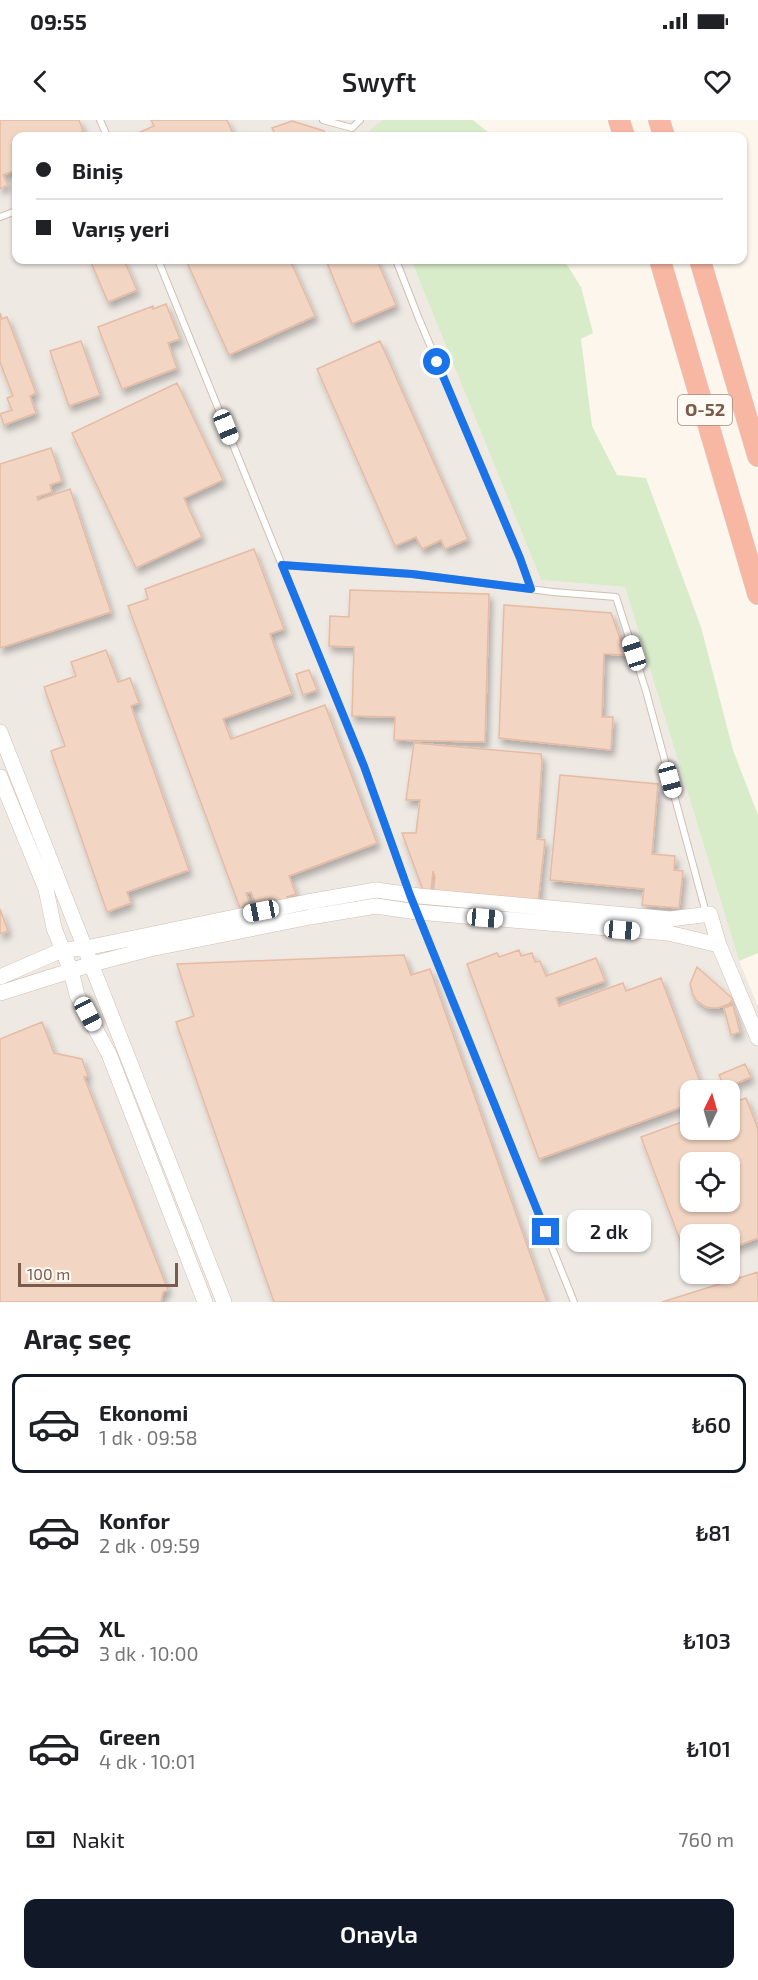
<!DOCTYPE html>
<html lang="tr">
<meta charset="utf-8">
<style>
body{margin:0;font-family:"Exo 2",sans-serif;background:#f6f6f6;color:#202124;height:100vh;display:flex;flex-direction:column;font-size:22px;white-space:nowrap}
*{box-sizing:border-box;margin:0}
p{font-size:20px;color:#757577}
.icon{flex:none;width:33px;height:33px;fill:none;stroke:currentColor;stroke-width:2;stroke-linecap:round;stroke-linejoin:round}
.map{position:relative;height:1182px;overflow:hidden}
.panel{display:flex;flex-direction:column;background:#fff;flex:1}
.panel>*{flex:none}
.hud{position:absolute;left:12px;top:12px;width:735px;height:132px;border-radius:12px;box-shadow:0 2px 4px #0004;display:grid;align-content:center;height:132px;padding:0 24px;background:#fff}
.needle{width:39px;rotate:5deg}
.controls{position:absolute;left:680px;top:960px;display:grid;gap:12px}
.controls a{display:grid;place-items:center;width:60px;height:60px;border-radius:12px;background:#fff;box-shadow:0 2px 4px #0004;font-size:30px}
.scale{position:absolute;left:18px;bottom:15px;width:160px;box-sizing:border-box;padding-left:6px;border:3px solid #7a5c4d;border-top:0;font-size:16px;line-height:21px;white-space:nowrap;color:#7a5c4d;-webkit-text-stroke:4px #fffaf3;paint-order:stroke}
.end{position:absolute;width:27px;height:27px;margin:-14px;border:8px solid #1a73e8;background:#fff;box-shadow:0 0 0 3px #fff}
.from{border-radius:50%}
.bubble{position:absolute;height:42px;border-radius:12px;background:#fff;box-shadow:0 2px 4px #0004;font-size:20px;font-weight:600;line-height:42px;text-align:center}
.car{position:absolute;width:18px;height:36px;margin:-18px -9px;border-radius:8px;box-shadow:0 0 4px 2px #0007;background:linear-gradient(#fff 24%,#345 0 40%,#fff 0 76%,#345 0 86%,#fff 0)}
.hud b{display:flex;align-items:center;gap:21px;height:57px;font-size:22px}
.hud b+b{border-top:2px solid #e0e0e0}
.hud i{width:15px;height:15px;background:#202124}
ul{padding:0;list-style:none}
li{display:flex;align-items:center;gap:18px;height:99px;margin:0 12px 9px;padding:0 12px;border:3px solid transparent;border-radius:12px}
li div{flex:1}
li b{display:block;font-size:22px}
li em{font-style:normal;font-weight:600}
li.active{border-color:#111827}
li>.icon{width:54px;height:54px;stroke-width:1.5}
h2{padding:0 24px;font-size:27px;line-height:72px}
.pay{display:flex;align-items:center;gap:15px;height:66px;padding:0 24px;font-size:22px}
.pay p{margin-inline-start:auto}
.button{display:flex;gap:12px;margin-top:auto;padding:12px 24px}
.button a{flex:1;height:69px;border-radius:12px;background:#111827;color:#fff;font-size:24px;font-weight:600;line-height:69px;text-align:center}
.status{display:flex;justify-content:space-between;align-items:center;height:42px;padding:0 30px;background:#fff;direction:ltr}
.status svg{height:16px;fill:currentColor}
header{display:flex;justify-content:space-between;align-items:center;height:78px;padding:0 24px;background:#fff;font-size:27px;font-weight:600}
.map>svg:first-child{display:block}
.industrial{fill:#efe9e4;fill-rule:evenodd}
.green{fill:#d8ecc9}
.building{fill:#f3d5c3;stroke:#e6bba3;stroke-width:1.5;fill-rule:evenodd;filter:url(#shadow)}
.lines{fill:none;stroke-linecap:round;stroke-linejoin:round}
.service-casing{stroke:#d1beb0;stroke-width:8}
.tertiary-casing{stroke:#d1beb0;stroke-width:16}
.motorway-casing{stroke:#dad1cd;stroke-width:22}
.service{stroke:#fff;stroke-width:6}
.tertiary{stroke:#fff;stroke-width:15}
.motorway{stroke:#f7b7a3;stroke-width:21}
.route{stroke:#1a73e8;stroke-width:8}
.labels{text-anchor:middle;stroke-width:6;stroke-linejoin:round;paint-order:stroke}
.shield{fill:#fffaf3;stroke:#a28b7f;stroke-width:1.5}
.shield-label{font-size:18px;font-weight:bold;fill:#7a5c4d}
</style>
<div class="status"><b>09:55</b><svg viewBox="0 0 49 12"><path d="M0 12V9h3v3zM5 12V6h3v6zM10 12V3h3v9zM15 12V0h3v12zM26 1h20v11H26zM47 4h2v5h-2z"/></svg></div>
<header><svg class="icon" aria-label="back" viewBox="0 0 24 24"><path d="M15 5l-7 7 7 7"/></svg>Swyft<svg class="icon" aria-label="heart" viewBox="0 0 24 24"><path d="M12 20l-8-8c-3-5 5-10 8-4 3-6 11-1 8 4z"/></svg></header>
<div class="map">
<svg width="758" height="1182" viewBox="0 0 758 1182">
<defs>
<filter id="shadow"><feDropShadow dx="3" dy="5.5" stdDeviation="3" flood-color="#0004"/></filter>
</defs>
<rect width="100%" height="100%" fill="#fdf6ec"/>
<path class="industrial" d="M0 0H382L369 11V16H16V140H411L541 460 625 467 739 841 758 886V1182H0ZM690 970H729V1010H690ZM690 1042H729V1082H690ZM690 1114H729V1154H690Z"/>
<path class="green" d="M382 0H473L489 13 500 16H369V11Z
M411 140H564L581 167 593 213 581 219 592 306 617 355 646 358 701 507 733 630 758 695V833L739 841 625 467 541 460Z"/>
<path class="building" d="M0 0H79L83 11 76 16H16V50L3 55 8 65 0 69Z
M151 0H227L234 16H131L154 6Z
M292 1 324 11 327 16H276L272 8Z
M90 140H124L137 170 108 182Z
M186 140H290L315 196 229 235Z
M326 140H377L396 185 352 204Z
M166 184 180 219 168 223 177 248 122 269 98 207 153 186V189Z
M0 193 2 199 7 197 36 273 30 276 36 293 4 305 0 294 12 290 7 278 13 276 0 242Z
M81 221 100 275 69 286 50 231Z
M380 221 468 419 445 429 441 420 422 429 416 417 395 426 317 249Z
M177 263 223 360 184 378 202 417 136 448 72 313Z
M51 328 62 361 50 365 52 372 37 377 38 380 70 369 111 492 0 528V344Z
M254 429 284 509 270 514 292 574 223 599 231 619 325 585 377 723 289 756 296 774 287 777 288 780 258 791 251 772 246 773 251 787 241 791 128 486 148 479 145 469Z
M350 470 489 474 485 622 394 620 395 597 352 596 354 527 329 526 330 496 349 497Z
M504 485 611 493 626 535 604 534 602 597H613L611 630 499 618Z
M106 530 118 562 130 558 139 583 131 586 189 750 127 772 131 783 107 792 51 631 65 626 44 567 76 556 71 542Z
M309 550 317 570 303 575 296 554Z
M414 623 541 634 542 640 537 719 545 720 538 783 433 774 435 757 433 751 431 771 423 770 402 713H416L420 680H406Z
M560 655 658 664 652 734 675 736 674 750 683 751 679 788 642 785 644 769 550 760Z
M0 789 8 811 0 814Z
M519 830 521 836 532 833 535 842 540 841 546 856 596 838 605 861 556 878 559 886 623 863 626 871 661 858 703 970H690V984L539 1039 467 844 497 833 499 837Z
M404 835 411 855 430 849 547 1182H274L176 902 194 896 177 844Z
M697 847 733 879 729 884 718 888H712L706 887 696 880 693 875 690 864Z
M733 885 740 912 731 915 724 888Z
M42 902 54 933 82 939 88 956 84 957 168 1170 163 1172 161 1182H0V919Z
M745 944 751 957 725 968 719 955Z
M746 978 758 1009V1118L729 1129V1114H690L689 1144 641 1017 690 999V1010H729V984ZM690 1042H729V1082H690Z
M758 1152V1182H662Z"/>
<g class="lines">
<defs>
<path id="service" d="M100 0 107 16
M323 0 352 8
M352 8 360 0
M0 97 16 91
M158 140 364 647 410 775 574 1182
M396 140 419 199 520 438 531 469
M283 445 412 454 553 472 616 477 646 571 706 793"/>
<path id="tertiary" d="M0 612 224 1182
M0 657 46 769 54 808 71 851 77 875 109 934 205 1182
M0 857 62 830 86 828 307 782 376 770 419 776 670 799 710 794 719 825 758 918
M0 873 92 844 150 829 310 797 376 786 417 792 668 813 719 825"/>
<path id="motorway" d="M619 0 624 16
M659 0 664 16
M660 140 758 474
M700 140 758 336"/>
</defs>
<use href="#service" class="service-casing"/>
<use href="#tertiary" class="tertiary-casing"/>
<use href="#motorway" class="motorway-casing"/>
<use href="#service" class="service"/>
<use href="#tertiary" class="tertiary"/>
<use href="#motorway" class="motorway"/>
</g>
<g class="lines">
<path class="route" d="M437 242 520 438 531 469 412 454 282 445 364 646 410 775 546 1112"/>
</g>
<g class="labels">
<rect class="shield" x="678" y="275" width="54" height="30" rx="4.5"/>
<g class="shield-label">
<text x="705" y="296">O-52</text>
</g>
</g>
</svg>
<div class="controls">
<a><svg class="needle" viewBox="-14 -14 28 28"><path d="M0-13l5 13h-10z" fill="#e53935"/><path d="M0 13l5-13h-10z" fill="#757577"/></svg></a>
<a><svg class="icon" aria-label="locate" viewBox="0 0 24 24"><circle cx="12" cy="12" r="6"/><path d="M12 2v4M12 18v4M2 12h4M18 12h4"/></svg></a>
<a><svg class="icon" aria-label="layers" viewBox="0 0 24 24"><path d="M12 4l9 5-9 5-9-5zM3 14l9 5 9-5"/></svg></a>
</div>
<div class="scale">100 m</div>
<i class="end from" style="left:437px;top:242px"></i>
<i class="end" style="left:546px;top:1112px"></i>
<div class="bubble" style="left:567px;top:1090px;width:84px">2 dk</div>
<i class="car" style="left:226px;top:307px;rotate:158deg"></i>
<i class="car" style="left:634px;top:533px;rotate:342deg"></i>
<i class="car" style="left:670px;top:660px;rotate:165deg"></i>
<i class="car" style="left:261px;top:791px;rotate:259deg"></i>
<i class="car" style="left:485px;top:798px;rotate:95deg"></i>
<i class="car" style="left:622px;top:810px;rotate:95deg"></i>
<i class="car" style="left:88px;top:894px;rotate:152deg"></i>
<div class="hud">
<b><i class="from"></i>Biniş</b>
<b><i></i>Varış yeri</b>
</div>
</div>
<section class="panel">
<h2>Araç seç</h2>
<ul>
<li class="active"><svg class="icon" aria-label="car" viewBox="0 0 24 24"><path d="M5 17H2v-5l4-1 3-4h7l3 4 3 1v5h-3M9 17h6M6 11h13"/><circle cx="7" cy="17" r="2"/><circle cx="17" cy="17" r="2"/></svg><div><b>Ekonomi</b><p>1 dk · 09:58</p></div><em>₺60</em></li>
<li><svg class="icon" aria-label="car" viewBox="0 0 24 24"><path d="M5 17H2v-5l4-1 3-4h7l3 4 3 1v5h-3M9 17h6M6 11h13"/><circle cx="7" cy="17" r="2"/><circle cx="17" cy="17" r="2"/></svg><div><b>Konfor</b><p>2 dk · 09:59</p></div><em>₺81</em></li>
<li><svg class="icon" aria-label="car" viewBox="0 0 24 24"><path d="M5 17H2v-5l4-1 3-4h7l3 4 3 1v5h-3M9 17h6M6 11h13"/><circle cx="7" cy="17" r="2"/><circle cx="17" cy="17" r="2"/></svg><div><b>XL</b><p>3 dk · 10:00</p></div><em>₺103</em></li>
<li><svg class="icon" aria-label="car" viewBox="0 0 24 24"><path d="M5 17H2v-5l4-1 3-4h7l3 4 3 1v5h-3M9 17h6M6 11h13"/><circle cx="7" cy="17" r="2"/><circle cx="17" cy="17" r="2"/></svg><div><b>Green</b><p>4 dk · 10:01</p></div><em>₺101</em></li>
</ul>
<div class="pay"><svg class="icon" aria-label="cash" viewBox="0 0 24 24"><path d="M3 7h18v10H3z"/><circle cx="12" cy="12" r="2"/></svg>Nakit<p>760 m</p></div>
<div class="button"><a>Onayla</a></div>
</section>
